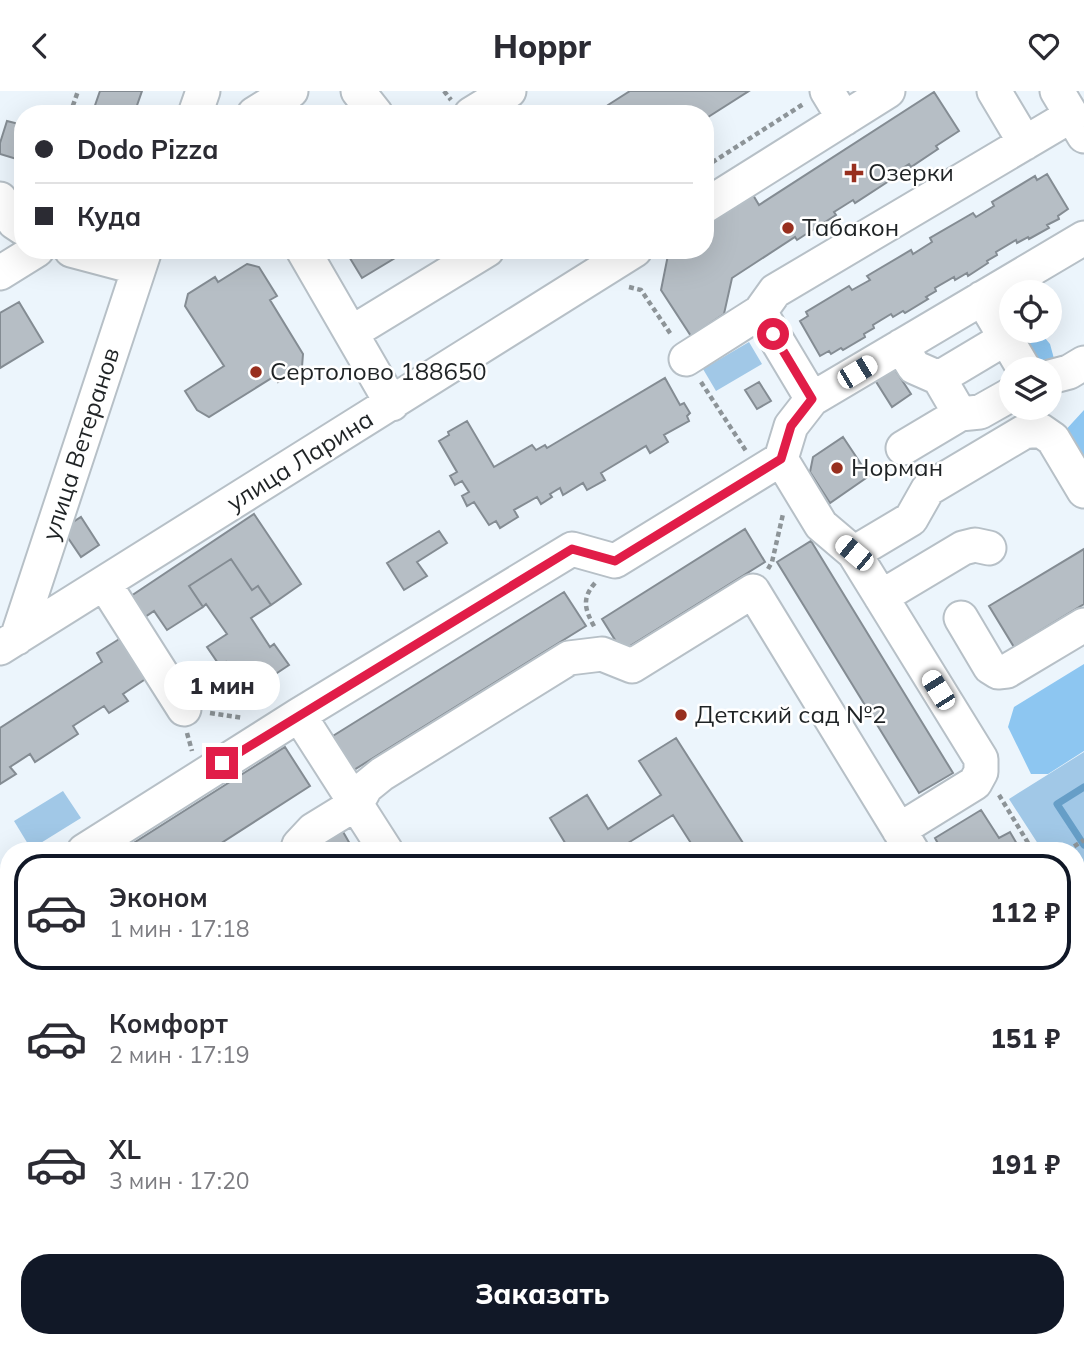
<!DOCTYPE html>
<html lang="ru">
<meta charset="utf-8">
<style>
body{margin:0;font-family:Mulish,sans-serif;background:#f2f2f3;color:#2b2b33;height:100vh;display:flex;flex-direction:column;font-size:26px;white-space:nowrap}
*{box-sizing:border-box;margin:0}
p{font-size:23px;color:#7c7c81}
.icon{flex:none;width:38px;height:38px;fill:none;stroke:currentColor;stroke-width:2;stroke-linecap:round;stroke-linejoin:round}
.map{position:relative;flex:1;overflow:hidden}
.panel{position:absolute;left:0px;top:751px;width:1085px;height:506px;display:flex;flex-direction:column;background:#fff;border-radius:28px 28px 0 0;box-shadow:0 7px 28px #0002}
.panel>*{flex:none}
.top-card{position:absolute;left:14px;top:14px;width:700px;height:154px;border-radius:28px;box-shadow:0 7px 28px #0002;display:grid;align-content:center;height:154px;padding:0 21px;background:#fff}
.tools{position:absolute;left:999px;top:189px;display:grid;gap:14px}
.tools a{display:grid;place-items:center;width:63px;height:63px;border-radius:50%;background:#fff;box-shadow:0 7px 28px #0002;font-size:35px}
.end{position:absolute;width:32px;height:32px;margin:-16px;border:9px solid #e11d48;background:#fff;box-shadow:0 0 0 4px #fff}
.from{border-radius:50%}
.bubble{position:absolute;height:49px;border-radius:24px;background:#fff;box-shadow:0 7px 28px #0002;font-size:23px;font-weight:800;line-height:49px;text-align:center}
.car{position:absolute;width:21px;height:42px;margin:-21px -10px;border-radius:9px;box-shadow:0 0 5px 2px #0007;background:linear-gradient(#fff 24%,#345 0 40%,#fff 0 76%,#345 0 86%,#fff 0)}
.top-card b{display:flex;align-items:center;gap:24px;height:66px;font-size:26px}
.top-card b+b{border-top:2px solid #e1e1e2}
.top-card i{width:18px;height:18px;background:#2b2b33}
ul{padding:12px 0 0;list-style:none}
li{display:flex;align-items:center;gap:21px;height:116px;margin:0 14px 10px;padding:0 7px;border:4px solid transparent;border-radius:28px}
li div{flex:1}
li b{display:block;font-size:26px}
li em{font-style:normal;font-weight:800}
li.on{border-color:#111827}
li>.icon{width:63px;height:63px;stroke-width:1.5}
.primary-button{display:flex;gap:14px;margin-top:auto;padding:14px 21px}
.primary-button a{flex:1;height:80px;border-radius:28px;background:#111827;color:#fff;font-size:28px;font-weight:800;line-height:80px;text-align:center}
header{display:flex;justify-content:space-between;align-items:center;height:91px;padding:0 21px;background:#fff;font-size:32px;font-weight:800}
.map>svg:first-child{display:block}
.green{fill:#a1c8e7}
.forest{fill:#8dc6f1}
.lines{fill:none;stroke-linecap:round;stroke-linejoin:round}
.stream{stroke:#669ec7;stroke-width:7}
.building{fill:#b6bec5;stroke:#848c93;stroke-width:2}
.minor-casing{stroke:#b7c0c7;stroke-width:37}
.path{stroke:#8d9498;stroke-width:4.5;stroke-dasharray:5 3.5;stroke-linecap:butt}
.minor{stroke:#fff;stroke-width:33}
.route{stroke:#e11d48;stroke-width:9}
.poi-dot{fill:#982f1e;stroke:#fff;stroke-width:2.5}
.labels{text-anchor:middle;stroke-width:5;stroke-linejoin:round;paint-order:stroke}
.poi-label{font-size:24px;fill:#1f2325;stroke:#fff;text-anchor:start}
.street-label{font-size:24px;fill:#1f2325;stroke:#fff}
</style>
<header><svg class="icon" aria-label="back" viewBox="0 0 24 24"><path d="M15 5l-7 7 7 7"/></svg>Hoppr<svg class="icon" aria-label="heart" viewBox="0 0 24 24"><path d="M12 20l-8-8c-3-5 5-10 8-4 3-6 11-1 8 4z"/></svg></header>
<div class="map">
<svg width="1084" height="1255" viewBox="0 0 1084 1255">
<rect width="100%" height="100%" fill="#ecf5fc"/>
<path class="green" d="M749 251 762 273 716 300 703 278Z
M1084 661V828L1076 815V760L1042 759 1009 708Z
M63 700 81 727 31 758 14 730Z"/>
<path class="forest" d="M1040 241 1050 253 1056 275 1032 278 1021 251Z
M1084 319V403L1062 343Z
M1084 573V660L1048 683H1031L1008 636 1014 616Z"/>
<g class="lines">
<path class="stream" d="M1084 696 1057 713 1084 754"/>
</g>
<path class="building" d="M100 0H142L134 23H92Z
M630 0H749L705 28V23H613L608 14Z
M934 1 959 40 936 55 938 58 911 76 909 73 890 85 892 88 855 112 853 109 834 121 836 124 797 149 795 146 732 187 724 223 691 245 661 199 669 159H705V134L753 104 759 114Z
M7 30 23 34V61L20 69 0 63V52Z
M1047 83 1068 118 1058 125 1059 128 1047 134 1049 137 1029 148 1028 146 1017 152 1016 149 996 161 997 164 987 170 988 172 968 185 967 182 955 189 954 186 935 197 936 200 926 206 928 208 905 222 903 220 893 226 891 223 873 234 874 237 864 243 865 246 843 259 841 257 831 263 829 260 820 265 800 230 808 225 806 221 849 195 852 199 870 189 867 185 911 159 913 163 932 151 930 147 973 122 976 126 994 115 992 111 1035 85 1037 89Z
M345 159H404L405 161 362 187Z
M247 173 259 176 277 205 270 209 303 263 302 276 278 291 275 285 209 326 197 319 185 300 224 275 185 215 188 203 215 186 218 191Z
M19 211 43 251 0 277V222Z
M894 277 911 303 892 316 875 289Z
M665 287 680 314 684 312 690 322 687 325 689 330 664 344 668 351 650 362 646 355 601 382 605 389 587 399 583 392 563 404 560 397 550 403 552 406 541 413 537 406 514 419 518 426 500 437 496 430 489 434 474 411 467 415 462 405 469 401 462 390 455 394 450 385 457 381 439 350 449 344 448 341 467 330 494 376 532 354 536 359 545 354 547 357Z
M759 291 771 310 757 318 745 299Z
M843 346 869 385 830 412 810 381 813 366Z
M254 423 301 493 271 514 258 495 252 499 231 468 189 495 203 516 167 539 154 520 142 528 128 507Z
M81 426 99 454 81 466 62 438Z
M745 438 765 471 622 560 602 528Z
M439 440 447 452 417 471 427 485 404 499 387 472Z
M811 450 953 682 919 702 777 471Z
M1084 458V513L1014 556 989 515Z
M231 468 252 499 258 495 271 514 251 527 270 556 274 553 289 574 247 602 226 571 220 575 207 556 227 543 206 513 203 516 189 495Z
M564 501 586 535 349 682 328 648Z
M124 545 150 585 123 603 128 610 109 622 104 615 73 635 78 643 35 671 30 663 10 676 16 683 0 693V637L102 571 97 562Z
M676 647 743 752 731 760H696L673 724 620 757 622 760H570L550 727 587 704 608 738 661 704 639 670Z
M285 656 310 695 209 760H121Z
M981 719 999 747 1010 741 1021 760H942L935 747Z
M342 739 354 760H310Z
M1076 867 1084 880V970L1076 975Z
M9 1099V1165L0 1170V1105Z
M1084 1171V1233L1076 1238V1176Z
M17 1248H35L40 1255H6Z
M71 1248H108L96 1255H75Z
M162 1248H172L176 1255H150Z
M342 1248H388L393 1255H347Z
M571 1248H617L618 1250 609 1255H575Z
M965 1248H1061L1049 1255H953Z"/>
<g class="lines">
<defs>
<path id="minor" d="M358 0 376 23
M827 0 844 28
M994 0 1025 52
M1057 0 1084 45
M195 23 203 0
M254 23 291 0
M471 23 509 0
M0 108 14 131 23 137
M705 115 888 0
M71 159 139 177
M303 159 392 313
M0 182 37 159
M982 207 1024 278
M351 242 487 159
M901 255 914 276 939 287 960 323
M686 268 760 221
M1050 286 1069 281 1084 272
M939 287 1006 247
M812 308 1084 147
M903 357 960 323 980 321 1012 303
M781 368 821 434 854 462 981 668V681L975 692 899 739
M854 462 911 428 928 398 1024 341 1040 339 1053 348 1084 400
M104 492 184 618
M881 506 963 457 975 454 989 457
M961 527 990 576 998 581 1007 580 1084 534
M17 547 145 159
M0 557 635 159
M299 624 386 760
M84 760 299 624 572 458 615 470 781 368 791 335 812 308 760 221 775 200 1072 24
M297 760 299 754 313 739 357 712 366 696 382 683 569 567 602 563 632 575 753 500 912 760
M0 812 9 807
M0 912 9 927
M0 959 9 954
M1076 1057 1084 1070
M0 1078 9 1072
M1076 1133 1084 1128
M312 1248 316 1255
M421 1248 426 1255
M544 1248 549 1255
M680 1248 686 1255
M641 1255 652 1248
M912 1255 923 1248"/>
</defs>
<use href="#minor" class="minor-casing"/>
<path class="path" d="M444 0 451 9
M70 23 78 0
M705 76 805 12
M629 196 641 199 672 245
M701 291 746 360
M768 478 772 471 783 423
M595 492C581 508 585 519 595 537
M210 622 243 627
M187 642 192 660
M999 704 1033 760
M1067 760 1084 749
M1076 829 1084 841"/>
<use href="#minor" class="minor"/>
</g>
<g class="lines">
<path class="route" d="M222 672 572 458 615 470 781 368 791 335 812 308 773 243"/>
</g>
<g class="poi-dot">
<path d="M850.5 71.5h7v7h7v7h-7v7h-7v-7h-7v-7h7z"/>
<circle cx="788" cy="137" r="7"/>
<circle cx="256" cy="281" r="7"/>
<circle cx="837" cy="377" r="7"/>
<circle cx="681" cy="624" r="7"/>
</g>
<g class="labels">
<g class="poi-label">
<text x="868" y="90">Озерки</text>
<text x="802" y="145">Табакон</text>
<text x="270" y="289">Сертолово 188650</text>
<text x="851" y="385">Норман</text>
<text x="695" y="632">Детский сад №2</text>
</g>
<g class="street-label">
<text transform="translate(81 353) rotate(-72)" y="8">улица Ветеранов</text>
<text transform="translate(300 370) rotate(-32)" y="8">улица Ларина</text>
</g>
</g>
</svg>
<div class="tools">
<a><svg class="icon" aria-label="locate" viewBox="0 0 24 24"><circle cx="12" cy="12" r="6"/><path d="M12 2v4M12 18v4M2 12h4M18 12h4"/></svg></a>
<a><svg class="icon" aria-label="layers" viewBox="0 0 24 24"><path d="M12 4l9 5-9 5-9-5zM3 14l9 5 9-5"/></svg></a>
</div>
<i class="end from" style="left:773px;top:243px"></i>
<i class="end" style="left:222px;top:672px"></i>
<div class="bubble" style="left:164px;top:570px;width:116px">1 мин</div>
<i class="car" style="left:857px;top:281px;rotate:59deg"></i>
<i class="car" style="left:854px;top:462px;rotate:310deg"></i>
<i class="car" style="left:938px;top:599px;rotate:328deg"></i>
<div class="top-card">
<b><i class="from"></i>Dodo Pizza</b>
<b><i></i>Куда</b>
</div>
<section class="panel">
<ul>
<li class="on"><svg class="icon" aria-label="car" viewBox="0 0 24 24"><path d="M5 17H2v-5l4-1 3-4h7l3 4 3 1v5h-3M9 17h6M6 11h13"/><circle cx="7" cy="17" r="2"/><circle cx="17" cy="17" r="2"/></svg><div><b>Эконом</b><p>1 мин · 17:18</p></div><em>112 ₽</em></li>
<li><svg class="icon" aria-label="car" viewBox="0 0 24 24"><path d="M5 17H2v-5l4-1 3-4h7l3 4 3 1v5h-3M9 17h6M6 11h13"/><circle cx="7" cy="17" r="2"/><circle cx="17" cy="17" r="2"/></svg><div><b>Комфорт</b><p>2 мин · 17:19</p></div><em>151 ₽</em></li>
<li><svg class="icon" aria-label="car" viewBox="0 0 24 24"><path d="M5 17H2v-5l4-1 3-4h7l3 4 3 1v5h-3M9 17h6M6 11h13"/><circle cx="7" cy="17" r="2"/><circle cx="17" cy="17" r="2"/></svg><div><b>XL</b><p>3 мин · 17:20</p></div><em>191 ₽</em></li>
</ul>
<div class="primary-button"><a>Заказать</a></div>
</section>
</div>
